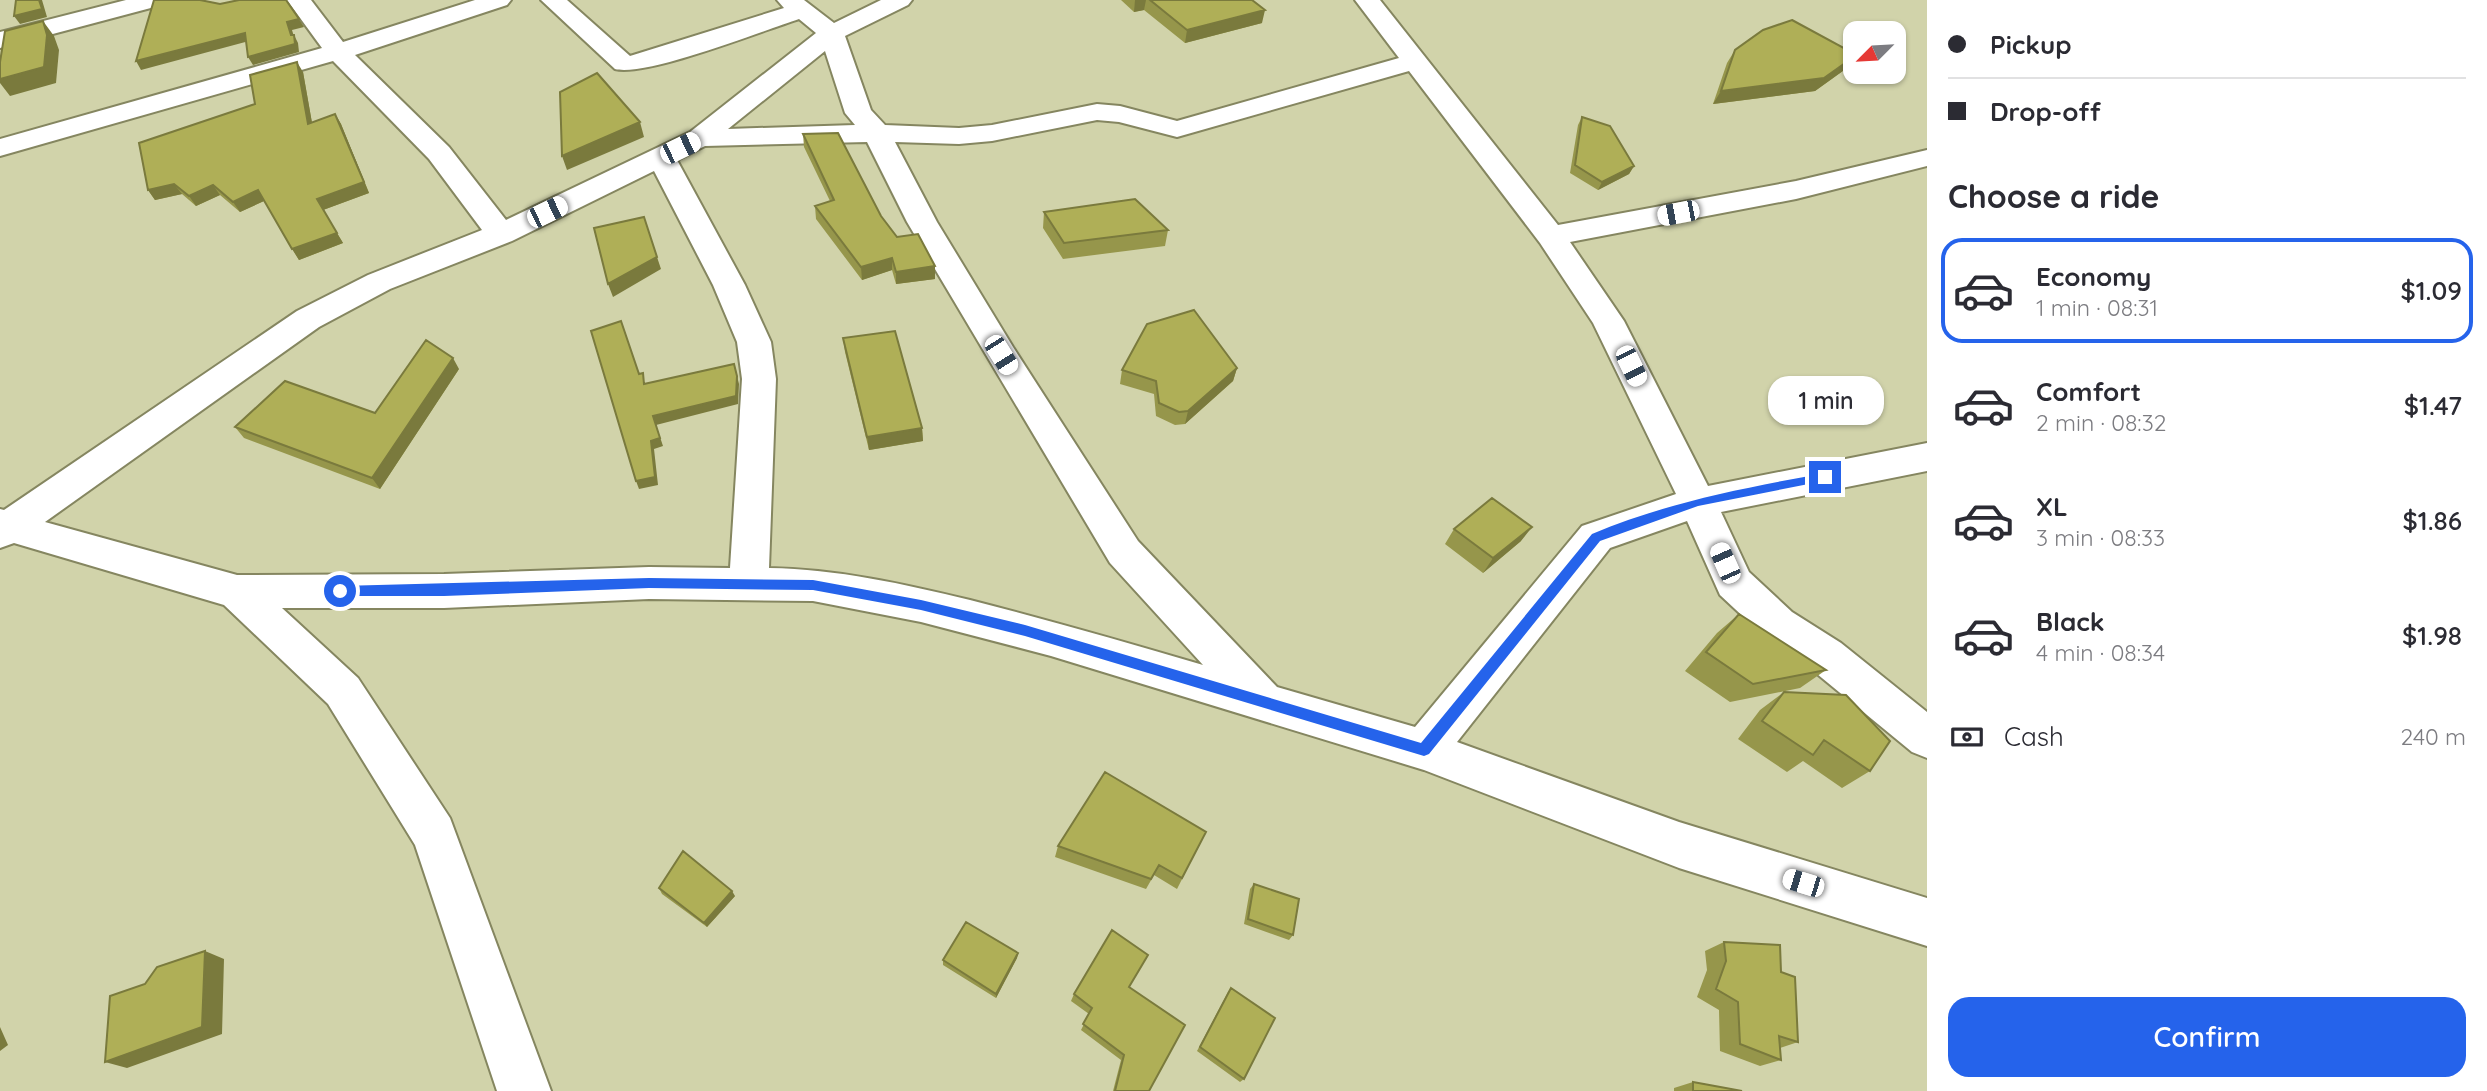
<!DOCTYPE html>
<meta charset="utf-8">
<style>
body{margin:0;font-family:Quicksand,sans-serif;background:#f2f2f3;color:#2b2b33;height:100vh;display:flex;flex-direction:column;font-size:26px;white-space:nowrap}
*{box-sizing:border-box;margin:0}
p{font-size:23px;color:#7c7c81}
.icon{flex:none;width:38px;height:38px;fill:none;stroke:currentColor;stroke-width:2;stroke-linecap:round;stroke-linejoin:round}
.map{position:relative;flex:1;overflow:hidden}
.sheet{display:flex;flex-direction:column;background:#fff;width:560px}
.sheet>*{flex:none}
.hud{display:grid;align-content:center;height:154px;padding:0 21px;background:#fff}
.needle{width:46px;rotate:246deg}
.fabs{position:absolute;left:1843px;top:21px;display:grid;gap:14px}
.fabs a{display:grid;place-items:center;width:63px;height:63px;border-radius:14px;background:#fff;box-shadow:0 2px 5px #0004;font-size:35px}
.end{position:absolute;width:32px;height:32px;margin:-16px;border:9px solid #2563eb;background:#fff;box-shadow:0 0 0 4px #fff}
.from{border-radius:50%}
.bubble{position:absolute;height:49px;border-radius:21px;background:#fff;box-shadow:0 2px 5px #0004;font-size:23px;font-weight:600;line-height:49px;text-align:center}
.car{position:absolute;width:21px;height:42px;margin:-21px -10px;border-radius:9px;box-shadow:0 0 5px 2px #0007;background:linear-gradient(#fff 24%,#345 0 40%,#fff 0 76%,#345 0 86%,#fff 0)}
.hud b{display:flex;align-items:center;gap:24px;height:66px;font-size:26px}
.hud b+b{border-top:2px solid #e1e1e2}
.hud i{width:18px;height:18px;background:#2b2b33}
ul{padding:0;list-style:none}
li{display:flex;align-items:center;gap:21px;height:105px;margin:0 14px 10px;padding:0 7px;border:4px solid transparent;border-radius:21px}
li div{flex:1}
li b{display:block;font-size:26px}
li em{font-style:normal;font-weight:600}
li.selected{border-color:#2563eb}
li>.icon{width:63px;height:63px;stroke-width:1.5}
h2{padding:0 21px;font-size:32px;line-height:84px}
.pay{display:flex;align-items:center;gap:18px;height:77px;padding:0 21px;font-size:26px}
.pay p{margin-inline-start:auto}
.cta{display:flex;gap:14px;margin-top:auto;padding:14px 21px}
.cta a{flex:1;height:80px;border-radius:21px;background:#2563eb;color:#fff;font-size:28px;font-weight:600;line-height:80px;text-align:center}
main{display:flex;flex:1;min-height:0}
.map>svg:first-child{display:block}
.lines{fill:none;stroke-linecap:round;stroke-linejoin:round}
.minor-casing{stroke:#858660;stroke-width:4}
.minor{fill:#fff;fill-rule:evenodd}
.wall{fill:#96964b}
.shaded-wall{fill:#7a7a3d}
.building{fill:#afaf57;stroke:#7a7a3d;stroke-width:2}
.route{fill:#2563eb}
</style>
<main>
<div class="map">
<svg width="1927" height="1091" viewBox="0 0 1927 1091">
<rect width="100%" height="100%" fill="#d1d3aa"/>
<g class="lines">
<defs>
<path id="minor" d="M126 0H166L162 5 0 48V32Z
M287 0H311L343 42 475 0H511L507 5 355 55 449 147 506 220 690 132 816 33 799 19C762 31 646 77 615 69L541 0H567L630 56 784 8 777 0H804L834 23 881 0H912L908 5 845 36 871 110 885 125 959 128 992 125 1097 104 1120 106 1177 121 1399 58 1355 0H1380L1558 225 1796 181 1927 150V166L1796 199 1570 242 1624 321 1708 486 1927 443V471L1721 512 1749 572 1792 612 1841 643 1927 712V758L1912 752 1811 669 1764 636 1720 595 1687 521 1610 548 1457 742 1679 822 1927 898V946L1679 868 1424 770 1051 656 921 622 813 601 649 599 444 608H282L358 678 450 818 551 1091H497L415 845 328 704 224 605 14 543 0 548V509L4 510 297 311 368 275 482 230 429 159 333 61 0 156V139L322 48ZM825 51 845 113 855 125 728 129ZM1409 71 1540 243 1593 323 1676 494 1582 526 1415 727 1277 687 1138 541 1013 347 937 222 895 142 959 144 992 141 1097 120 1119 122 1177 137ZM867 142 907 222 1110 563 1203 665C1125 642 1048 620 970 600 904 584 837 569 769 568L776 379 771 342 745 285 677 160 705 146ZM654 171 713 285 737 342 742 379 730 568 649 567 444 574 237 575 45 522 319 327 390 289 512 241Z"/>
</defs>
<use href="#minor" class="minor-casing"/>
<use href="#minor" class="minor"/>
</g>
<path class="wall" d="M1121 0H1252L1262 23 1185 43 1144 10 1134 12Z
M1735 50 1855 54V57L1847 68 1815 91 1713 104 1727 63Z
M303 72 312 123 335 114 341 124 369 193 323 210 343 243 299 260 264 201 240 212 220 195 196 206 182 194 155 200 148 190 255 104Z
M1582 117 1634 166 1629 174 1598 190 1570 173 1578 125Z
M803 134 881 216 897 237 935 266V279L896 284 892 270 862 280 816 219 815 206 830 201 804 147Z
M1044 212 1168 230 1165 246 1063 259 1043 228Z
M843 338 922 428 923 441 869 450 845 352Z
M1237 368 1233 381 1185 424 1175 425 1156 416 1154 394 1120 384 1122 370Z
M459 369 380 489 244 438 235 427 375 413Z
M1454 529 1521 541 1483 573 1445 544Z
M1739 614 1826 670 1800 688 1730 702 1685 671 1717 633Z
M1784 692 1870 771 1842 788 1803 761 1787 772 1738 739 1760 710Z
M1206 832 1177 889 1154 875 1146 889 1055 857 1058 846Z
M1254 884 1293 935 1289 940 1244 924 1250 889Z
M659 888 735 896 707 927 662 894Z
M1724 942 1781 972 1798 1042 1780 1048 1781 1060 1760 1066 1720 1051 1719 1010 1697 997 1707 970 1705 951Z
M1018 953 1017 958 996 998 943 965V960Z
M1130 987 1149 1091H1113L1121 1060 1081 1030 1089 1014 1071 1001 1074 994Z
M1231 988 1244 1079 1240 1082 1197 1051 1228 992Z
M1693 1082 1742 1091H1674V1088Z"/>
<path class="shaded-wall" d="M39 0H42L47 17 20 24 14 16Z
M1135 0H1146L1144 10 1134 12Z
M1265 10 1262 23 1185 43 1187 30Z
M299 19 304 27 292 30 295 40 294 35 298 43 299 52 253 65 248 57 291 35 287 22Z
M43 21 54 36 59 50 56 83 10 96 0 83V79Z
M245 33 249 41 141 70 136 61Z
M1855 56 1847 68 1815 91 1713 104 1721 91Z
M297 62 303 72 314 134 308 124Z
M335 114 341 124 369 193 323 210 317 199Z
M640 122 644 137 567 170 562 156Z
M1634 166 1629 174 1598 190 1602 182Z
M174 184 182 194 155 200 148 190Z
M213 185 220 195 196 206 189 196Z
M258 190 264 201 240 212 233 202Z
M337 233 343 243 299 260 292 249Z
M657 257 661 269 613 297 608 284Z
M892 258V270L862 280 861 267Z
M935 266V279L896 284V272Z
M453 358 459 369 380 489 372 478Z
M1237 368 1233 381 1185 424 1188 411Z
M737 376 739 384 738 404 656 425 663 446 654 449 658 485 639 489 636 481 651 441 653 416Z
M922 428 923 441 869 450 867 437Z
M1532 527 1521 541 1483 573 1493 558Z
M732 891 735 896 707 927 704 923Z
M205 951 224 959 222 1034 127 1068 105 1062Z
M1018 953 1017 958 996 998V994Z
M0 1027 8 1045 0 1051Z"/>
<path class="building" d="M16 0H39L42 9 14 16Z
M154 0H200L220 4 239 0H286L299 19 287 22 291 35H294L295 44 248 57 245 33 136 61Z
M1150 0H1252L1265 10 1187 30Z
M1792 20 1855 54V56L1824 78 1721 91 1735 50 1763 30Z
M43 21 47 35 44 67 0 79V62L5 31Z
M297 62 308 124 335 114 364 182 317 199 337 233 292 249 258 190 233 202 213 185 189 196 174 184 148 190 139 143 255 104 250 75Z
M597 73 640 122 562 156 560 92Z
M1582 117 1610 126 1634 166 1602 182 1575 165Z
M838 133 881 216 897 237 918 234 935 266 896 272 892 258 861 267 815 206 834 200 803 134Z
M1135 199 1168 230 1064 243 1044 212Z
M644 217 657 257 608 284 594 228Z
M1194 310 1237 368 1188 411 1179 412 1159 403 1156 381 1122 370 1147 324Z
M621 321 639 374 643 373 644 384 734 364 737 376 736 396 653 416 660 438 651 441 655 477 636 481 591 331Z
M895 331 922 428 867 437 843 338Z
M426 340 453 358 372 478 235 427 285 381 375 413Z
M1492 498 1532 527 1493 558 1454 529Z
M1739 614 1826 670 1753 684 1706 652Z
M1784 692 1846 695 1890 741 1870 771 1824 740 1813 755 1762 721Z
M1105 772 1206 832 1182 878 1159 865 1151 879 1058 846Z
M683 851 732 891 704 923 659 888Z
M1254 884 1299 899 1293 935 1248 919Z
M966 922 1018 953 996 994 943 960Z
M1112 930 1148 955 1129 987 1185 1025 1149 1091H1115L1124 1055 1083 1024 1092 1008 1074 994Z
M1724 942 1780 945 1781 972 1795 977 1798 1042 1779 1036 1781 1060 1740 1044 1738 1002 1716 989 1726 961Z
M205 951 202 1027 105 1062 110 996 145 984 157 967Z
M1231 988 1275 1018 1244 1079 1200 1047Z
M1693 1082 1742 1091H1693Z"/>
<path class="route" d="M1825 473 1829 474V480L1698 506 1600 541 1429 754 1424 756 1025 636 921 610 813 590 649 588 444 596H340L334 591 340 586 649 578 813 580 921 600 1025 625 1421 743 1592 534C1668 502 1744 488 1825 473Z"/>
</svg>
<div class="fabs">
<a><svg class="needle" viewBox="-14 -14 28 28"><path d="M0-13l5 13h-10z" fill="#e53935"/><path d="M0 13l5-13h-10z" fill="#7c7c81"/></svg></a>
</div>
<i class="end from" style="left:340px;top:591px"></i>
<i class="end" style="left:1825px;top:477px"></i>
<div class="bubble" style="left:1768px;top:376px;width:116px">1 min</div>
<i class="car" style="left:680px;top:148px;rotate:64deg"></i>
<i class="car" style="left:547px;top:212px;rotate:64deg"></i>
<i class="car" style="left:1678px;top:213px;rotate:259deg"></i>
<i class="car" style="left:1001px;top:355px;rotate:148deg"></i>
<i class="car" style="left:1631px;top:366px;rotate:154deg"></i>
<i class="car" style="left:1725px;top:563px;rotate:336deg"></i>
<i class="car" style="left:1803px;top:883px;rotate:287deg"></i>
</div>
<section class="sheet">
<div class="hud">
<b><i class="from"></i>Pickup</b>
<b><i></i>Drop-off</b>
</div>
<h2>Choose a ride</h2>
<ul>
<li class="selected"><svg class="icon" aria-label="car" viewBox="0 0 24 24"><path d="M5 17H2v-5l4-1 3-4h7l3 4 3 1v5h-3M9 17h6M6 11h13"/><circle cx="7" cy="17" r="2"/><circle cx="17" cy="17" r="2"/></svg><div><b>Economy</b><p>1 min · 08:31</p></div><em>$1.09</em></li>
<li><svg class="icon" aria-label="car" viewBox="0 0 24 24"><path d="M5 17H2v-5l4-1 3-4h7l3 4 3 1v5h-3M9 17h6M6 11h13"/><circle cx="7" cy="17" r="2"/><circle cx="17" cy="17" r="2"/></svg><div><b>Comfort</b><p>2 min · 08:32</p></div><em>$1.47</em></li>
<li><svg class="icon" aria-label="car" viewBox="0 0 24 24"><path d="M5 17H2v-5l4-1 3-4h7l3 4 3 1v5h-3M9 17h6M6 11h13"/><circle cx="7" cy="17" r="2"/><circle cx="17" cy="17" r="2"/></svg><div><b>XL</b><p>3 min · 08:33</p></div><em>$1.86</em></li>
<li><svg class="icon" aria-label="car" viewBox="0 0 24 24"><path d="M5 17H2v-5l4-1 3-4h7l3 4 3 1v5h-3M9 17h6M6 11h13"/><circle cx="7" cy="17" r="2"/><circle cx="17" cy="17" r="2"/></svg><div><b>Black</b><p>4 min · 08:34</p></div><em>$1.98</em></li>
</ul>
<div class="pay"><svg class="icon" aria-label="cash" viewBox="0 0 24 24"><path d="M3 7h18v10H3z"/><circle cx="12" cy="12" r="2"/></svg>Cash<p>240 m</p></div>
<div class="cta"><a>Confirm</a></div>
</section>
</main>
